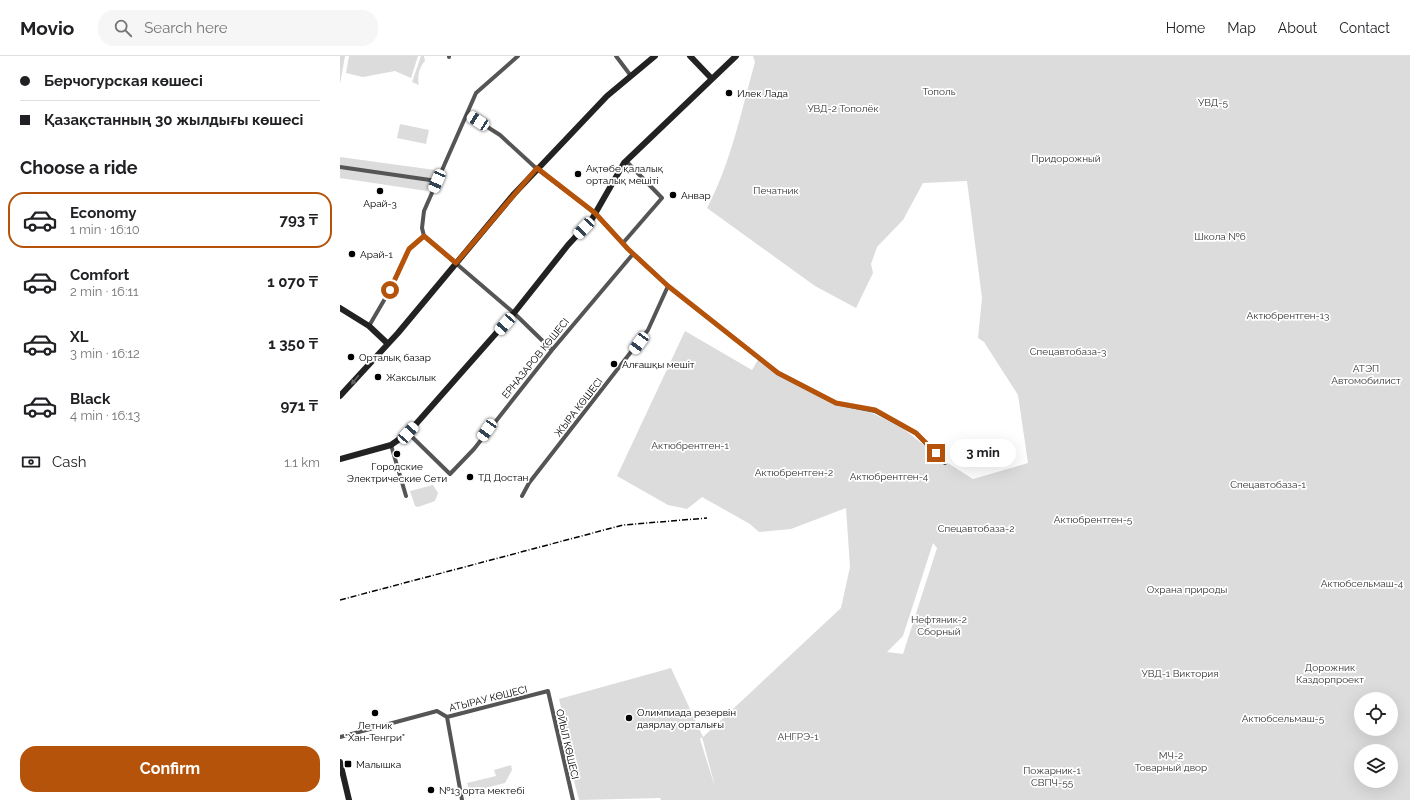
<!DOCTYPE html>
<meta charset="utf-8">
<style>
body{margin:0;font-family:Raleway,sans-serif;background:#f6f6f6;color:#202124;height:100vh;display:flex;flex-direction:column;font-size:15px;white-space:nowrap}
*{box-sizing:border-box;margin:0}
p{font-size:13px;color:#757577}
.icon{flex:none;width:22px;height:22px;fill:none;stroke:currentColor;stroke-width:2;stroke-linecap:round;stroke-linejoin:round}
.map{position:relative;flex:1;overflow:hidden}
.panel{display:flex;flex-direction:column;background:#fff;width:340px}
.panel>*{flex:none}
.banner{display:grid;align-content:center;height:88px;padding:0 20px;background:#fff}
.fabs{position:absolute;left:1014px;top:636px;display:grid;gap:8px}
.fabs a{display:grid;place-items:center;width:44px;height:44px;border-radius:50%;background:#fff;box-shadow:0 4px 16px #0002;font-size:20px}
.end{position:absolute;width:18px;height:18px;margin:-9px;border:5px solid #b45309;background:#fff;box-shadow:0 0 0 2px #fff}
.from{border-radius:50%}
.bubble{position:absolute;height:28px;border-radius:14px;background:#fff;box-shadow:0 4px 16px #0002;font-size:13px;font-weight:700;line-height:28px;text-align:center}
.car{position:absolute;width:12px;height:24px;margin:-12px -6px;border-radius:5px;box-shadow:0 0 3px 1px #0007;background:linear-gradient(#fff 24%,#345 0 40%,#fff 0 76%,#345 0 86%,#fff 0)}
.banner b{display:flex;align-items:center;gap:14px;height:38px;font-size:15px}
.banner b+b{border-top:1px solid #e0e0e0}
.banner i{width:10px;height:10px;background:#202124}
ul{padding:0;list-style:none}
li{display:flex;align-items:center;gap:12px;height:56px;margin:0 8px 6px;padding:0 12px;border:2px solid transparent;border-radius:16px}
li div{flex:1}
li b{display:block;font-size:15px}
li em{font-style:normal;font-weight:700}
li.on{border-color:#b45309}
li>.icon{width:36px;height:36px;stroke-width:1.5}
h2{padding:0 20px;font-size:18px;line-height:48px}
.pay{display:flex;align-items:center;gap:10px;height:44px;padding:0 20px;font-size:15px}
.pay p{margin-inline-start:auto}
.cta{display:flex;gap:8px;margin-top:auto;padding:8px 20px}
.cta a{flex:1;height:46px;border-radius:16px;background:#b45309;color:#fff;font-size:16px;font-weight:700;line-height:46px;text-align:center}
header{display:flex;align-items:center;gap:24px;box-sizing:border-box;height:56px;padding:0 20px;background:#fff;border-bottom:1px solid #e0e0e0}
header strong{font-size:19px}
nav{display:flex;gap:22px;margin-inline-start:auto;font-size:14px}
.search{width:280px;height:36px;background:#f6f6f6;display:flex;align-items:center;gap:10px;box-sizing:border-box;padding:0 14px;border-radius:16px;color:#757577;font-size:15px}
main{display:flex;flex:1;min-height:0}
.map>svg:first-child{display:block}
.green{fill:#dcdcdc;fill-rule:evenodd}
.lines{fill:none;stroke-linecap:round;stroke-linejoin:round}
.street{stroke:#555;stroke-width:4}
.secondary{stroke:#222;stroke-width:6}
.rail{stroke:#000;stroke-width:1.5;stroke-dasharray:6 2 1 2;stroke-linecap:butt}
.oneway{fill:#646464}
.route{stroke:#b45309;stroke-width:5}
.poi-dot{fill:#000;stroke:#fff;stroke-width:1.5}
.labels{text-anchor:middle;stroke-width:3.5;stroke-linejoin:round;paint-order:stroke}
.park-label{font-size:10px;fill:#333;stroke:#fff}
.poi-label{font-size:10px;fill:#000;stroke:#fff;text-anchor:start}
.street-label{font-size:10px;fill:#000;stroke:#fff}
</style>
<header>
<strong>Movio</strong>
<div class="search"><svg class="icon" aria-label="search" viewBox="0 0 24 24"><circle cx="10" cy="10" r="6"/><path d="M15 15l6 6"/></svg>Search here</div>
<nav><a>Home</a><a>Map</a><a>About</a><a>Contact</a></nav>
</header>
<main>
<section class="panel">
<div class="banner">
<b><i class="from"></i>Берчогурская көшесі</b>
<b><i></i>Қазақстанның 30 жылдығы көшесі</b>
</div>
<h2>Choose a ride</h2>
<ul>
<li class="on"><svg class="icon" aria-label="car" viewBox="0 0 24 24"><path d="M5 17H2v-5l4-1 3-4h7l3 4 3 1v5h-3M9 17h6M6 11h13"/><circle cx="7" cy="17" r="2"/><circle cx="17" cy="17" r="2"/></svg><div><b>Economy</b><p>1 min · 16:10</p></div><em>793 ₸</em></li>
<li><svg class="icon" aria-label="car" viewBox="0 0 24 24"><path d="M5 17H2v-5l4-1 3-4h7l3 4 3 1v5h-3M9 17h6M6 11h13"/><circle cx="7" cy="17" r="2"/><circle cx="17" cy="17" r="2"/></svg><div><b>Comfort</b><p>2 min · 16:11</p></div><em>1 070 ₸</em></li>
<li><svg class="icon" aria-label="car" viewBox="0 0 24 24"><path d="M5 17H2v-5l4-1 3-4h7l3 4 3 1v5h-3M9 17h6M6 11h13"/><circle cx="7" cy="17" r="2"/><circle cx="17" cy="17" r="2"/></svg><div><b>XL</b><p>3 min · 16:12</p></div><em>1 350 ₸</em></li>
<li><svg class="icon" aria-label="car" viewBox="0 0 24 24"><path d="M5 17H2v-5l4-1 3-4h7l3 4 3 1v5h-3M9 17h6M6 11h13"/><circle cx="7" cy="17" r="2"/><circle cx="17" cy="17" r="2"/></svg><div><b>Black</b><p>4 min · 16:13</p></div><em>971 ₸</em></li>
</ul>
<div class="pay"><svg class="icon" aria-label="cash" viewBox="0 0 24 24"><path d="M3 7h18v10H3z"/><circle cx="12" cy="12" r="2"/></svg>Cash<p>1.1 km</p></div>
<div class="cta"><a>Confirm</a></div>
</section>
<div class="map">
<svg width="1070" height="744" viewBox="0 0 1070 744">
<rect width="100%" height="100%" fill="#fff"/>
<path class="green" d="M0 0H5L0 28Z
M9 0H78L71 22 55 15 23 21 6 17Z
M81 0H84L85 5C79 11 77 22 79 29L72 26Z
M413 0H1070V744H321L320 742 239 744 230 710 235 709 219 643 331 612 363 681 501 552 510 511 506 452 451 473 419 476 410 468 362 441 347 453 328 449 277 420 345 275 412 314 419 302 438 317 495 345 532 357 561 371 603 404 633 423 688 407 678 339 644 286 638 282 642 242 627 125 583 127 563 164 537 191 531 208 533 217 516 252 475 230 367 152C391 107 401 56 415 6ZM593 487 597 492 563 598 547 596 563 580ZM1021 643H1051V673H1021ZM362 681 374 727V728L360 683ZM1021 695H1051V725H1021Z
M60 68 89 74 86 88 57 82Z
M0 101 95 114 87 135 0 122Z
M93 429 98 437 95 445 78 451 75 450 70 435Z
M171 709 172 714 165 727 130 736 127 727 156 720 154 714Z"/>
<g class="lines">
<path class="street" d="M276 0 291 20
M109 1V0
M127 58 160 79 197 113 255 157 288 193 328 230 438 317 496 347 535 355 576 377 605 407
M0 111 97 125
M84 180 82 172 84 155 136 37 178 0
M84 180 174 257 212 294
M283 187 322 142 286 105
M29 270 50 234 69 193 84 180
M68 377 110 418 134 393 212 294 293 198
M51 389 66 440
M182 440 189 427 308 274 328 230
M107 661 122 744
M0 681 97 655 107 661 208 635 233 744"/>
<path class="secondary" d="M350 0 372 23
M0 252 29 270 47 287
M0 340 58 277 174 138 267 40 315 0
M0 403 51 389 68 377 174 257 228 189 252 163 284 107 396 0
M0 706 9 744"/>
<path class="rail" d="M0 544 283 469 367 462"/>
</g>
<defs><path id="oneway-solid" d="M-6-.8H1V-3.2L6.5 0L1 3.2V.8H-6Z"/></defs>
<use class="oneway" href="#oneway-solid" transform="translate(15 324) rotate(128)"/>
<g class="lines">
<path class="route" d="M50 234 69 193 84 180 116 207 197 112 255 157 288 193 328 230 438 317 496 347 535 354 576 377 596 397"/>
</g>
<g class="poi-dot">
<circle cx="389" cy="37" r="4"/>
<circle cx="238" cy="118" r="4"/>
<circle cx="40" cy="135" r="4"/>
<circle cx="333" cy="139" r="4"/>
<circle cx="12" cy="198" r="4"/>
<circle cx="11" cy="301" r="4"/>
<circle cx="274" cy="308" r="4"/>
<circle cx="38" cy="321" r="4"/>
<circle cx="57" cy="398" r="4"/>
<circle cx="130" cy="421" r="4"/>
<circle cx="35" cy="657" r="4"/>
<circle cx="289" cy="662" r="4"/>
<rect x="4" y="704" width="8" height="8" rx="2"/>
<circle cx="91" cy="734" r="4"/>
</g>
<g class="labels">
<g class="park-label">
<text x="599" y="39">Тополь</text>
<text x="873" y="50">УВД-5</text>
<text x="503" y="56">УВД-2 Тополёк</text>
<text x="726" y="106">Придорожный</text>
<text x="436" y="138">Печатник</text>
<text x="880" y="184">Школа №6</text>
<text x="948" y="263">Актюбрентген-13</text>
<text x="728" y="299">Спецавтобаза-3</text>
<text x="1026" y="316">АТЭП<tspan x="1026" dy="12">Автомобилист</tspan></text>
<text x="350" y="393">Актюбрентген-1</text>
<text x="454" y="420">Актюбрентген-2</text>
<text x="549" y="424">Актюбрентген-4</text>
<text x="928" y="432">Спецавтобаза-1</text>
<text x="753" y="467">Актюбрентген-5</text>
<text x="636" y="476">Спецавтобаза-2</text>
<text x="1022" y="531">Актюбсельмаш-4</text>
<text x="847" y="537">Охрана природы</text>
<text x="599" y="567">Нефтяник-2<tspan x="599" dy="12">Сборный</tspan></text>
<text x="990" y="615">Дорожник<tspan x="990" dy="12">Каздорпроект</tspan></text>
<text x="840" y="621">УВД-1 Виктория</text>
<text x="943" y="666">Актюбсельмаш-5</text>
<text x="458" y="684">АНГРЭ-1</text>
<text x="831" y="703">МЧ-2<tspan x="831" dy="12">Товарный двор</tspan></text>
<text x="712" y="718">Пожарник-1<tspan x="712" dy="12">СВПЧ-55</tspan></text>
</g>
<g class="poi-label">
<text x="397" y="41">Илек Лада</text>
<text x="246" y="116">Ақтөбе қалалық<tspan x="246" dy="12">орталық мешіті</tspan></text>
<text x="341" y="143">Анвар</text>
<text x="40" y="151" text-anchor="middle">Арай-3</text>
<text x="20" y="202">Арай-1</text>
<text x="19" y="305">Орталық базар</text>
<text x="282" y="312">Алғашқы мешіт</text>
<text x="46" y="325">Жаксылык</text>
<text x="57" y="414" text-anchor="middle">Городские<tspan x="57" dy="12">Электрические Сети</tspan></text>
<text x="138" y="425">ТД Достан</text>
<text x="297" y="660">Олимпиада резервін<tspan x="297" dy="12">даярлау орталығы</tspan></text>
<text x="35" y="673" text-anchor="middle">Летник<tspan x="35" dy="12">"Хан-Тенгри"</tspan></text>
<text x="16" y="712">Малышка</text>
<text x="99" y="738">№13 орта мектебі</text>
</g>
<g class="street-label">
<text transform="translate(195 302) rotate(-51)" y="4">ЕРНАЗАРОВ КӨШЕСІ</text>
<text transform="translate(238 351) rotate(-52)" y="4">ЖЫРА КӨШЕСІ</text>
<text transform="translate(148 642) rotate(-14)" y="4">АТЫРАУ КӨШЕСІ</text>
<text transform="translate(228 688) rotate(77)" y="4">ОЙЫЛ КӨШЕСІ</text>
</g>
</g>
</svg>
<div class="fabs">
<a><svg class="icon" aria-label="locate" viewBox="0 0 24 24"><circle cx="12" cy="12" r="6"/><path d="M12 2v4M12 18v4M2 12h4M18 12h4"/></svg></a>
<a><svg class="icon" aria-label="layers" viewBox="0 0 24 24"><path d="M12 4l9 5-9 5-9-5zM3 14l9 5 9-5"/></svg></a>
</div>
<i class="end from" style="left:50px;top:234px"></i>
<i class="end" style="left:596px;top:397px"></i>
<div class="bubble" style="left:610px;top:383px;width:66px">3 min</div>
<i class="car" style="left:138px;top:65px;rotate:303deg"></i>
<i class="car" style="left:97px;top:125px;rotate:203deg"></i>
<i class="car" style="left:244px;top:172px;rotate:223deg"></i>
<i class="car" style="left:165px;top:268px;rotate:221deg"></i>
<i class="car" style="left:299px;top:287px;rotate:216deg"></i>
<i class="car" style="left:147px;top:374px;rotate:215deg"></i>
<i class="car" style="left:68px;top:377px;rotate:42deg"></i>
</div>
</main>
